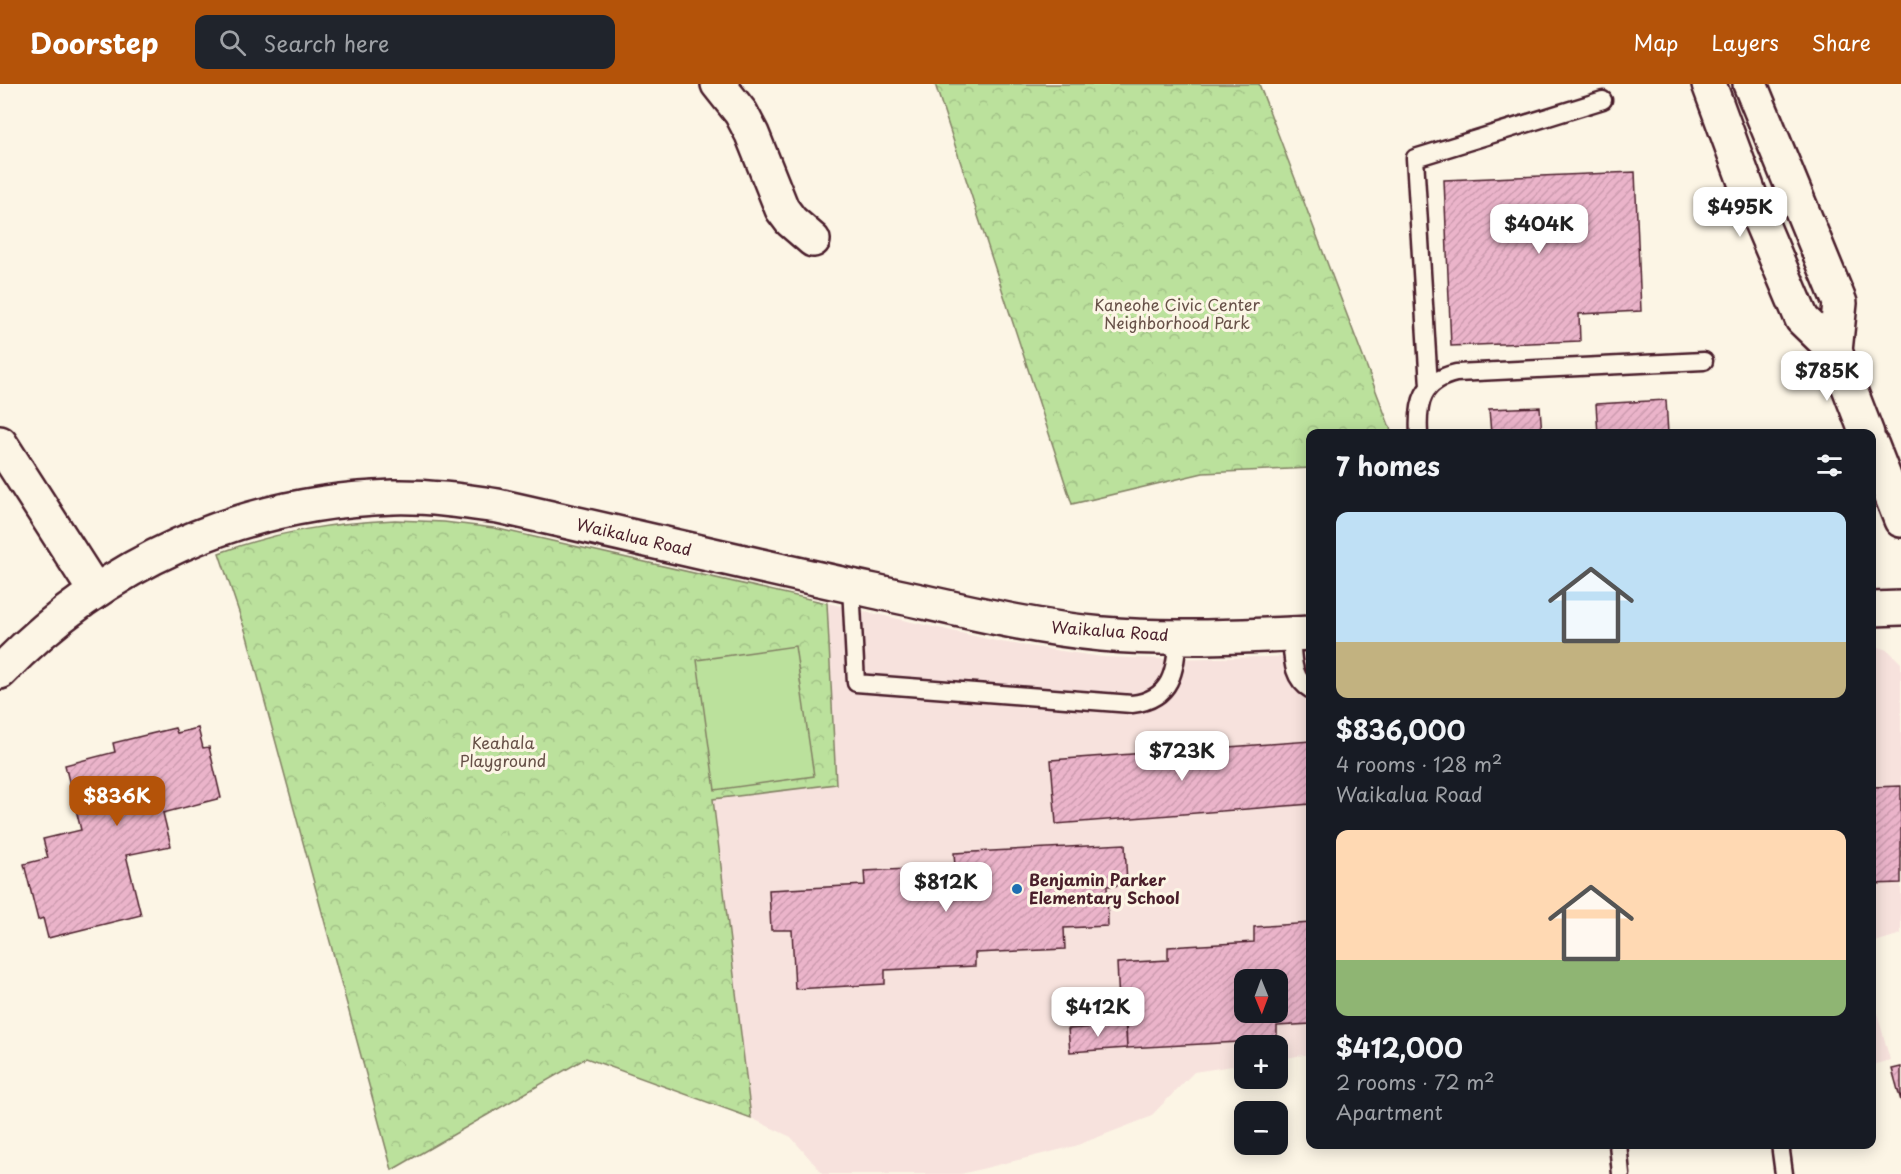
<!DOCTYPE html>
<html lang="en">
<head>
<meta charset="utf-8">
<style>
	body { margin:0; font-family:"Playpen Sans",sans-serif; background:#20242c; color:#f1f3f6; height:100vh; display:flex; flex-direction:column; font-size:22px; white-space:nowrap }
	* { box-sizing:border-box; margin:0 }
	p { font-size:20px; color:#9ea1a6 }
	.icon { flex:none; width:33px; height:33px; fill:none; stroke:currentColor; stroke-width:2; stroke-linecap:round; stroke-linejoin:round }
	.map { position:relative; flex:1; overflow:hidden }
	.panel { position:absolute; left:1306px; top:345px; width:570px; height:720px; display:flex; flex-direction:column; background:#171b24; border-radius:12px; box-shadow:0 3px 15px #0003 }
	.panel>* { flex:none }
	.needle { width:39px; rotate:179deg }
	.tools { position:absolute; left:1234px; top:885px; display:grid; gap:12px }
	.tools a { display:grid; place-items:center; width:54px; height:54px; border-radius:12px; background:#171b24; box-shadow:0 3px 15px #0003; font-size:30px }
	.price { position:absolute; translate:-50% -51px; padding:0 14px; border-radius:12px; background:#fff; color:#222; font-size:20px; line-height:39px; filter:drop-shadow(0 2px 3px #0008) }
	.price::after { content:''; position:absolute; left:50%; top:36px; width:18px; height:14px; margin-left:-9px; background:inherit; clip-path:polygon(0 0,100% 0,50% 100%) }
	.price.selected { background:#b45309; color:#fff }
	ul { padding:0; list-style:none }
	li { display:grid; align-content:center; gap:12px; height:318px; padding:0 30px }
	li span { display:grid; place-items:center; height:186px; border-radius:12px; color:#555 }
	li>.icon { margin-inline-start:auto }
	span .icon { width:108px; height:108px; fill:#fffc; stroke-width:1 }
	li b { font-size:26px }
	h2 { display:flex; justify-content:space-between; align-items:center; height:72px; padding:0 30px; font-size:26px }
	header { display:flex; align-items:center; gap:36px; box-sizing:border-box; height:84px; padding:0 30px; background:#b45309; color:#fff }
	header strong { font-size:28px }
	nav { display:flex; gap:33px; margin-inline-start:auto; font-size:21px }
	.search { width:420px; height:54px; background:#20242c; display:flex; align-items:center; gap:15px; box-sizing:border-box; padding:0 21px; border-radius:12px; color:#9ea1a6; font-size:22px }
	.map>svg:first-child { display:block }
	.built { fill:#f7e2dd; fill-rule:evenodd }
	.park { fill:url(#park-crowns); stroke:#828064; stroke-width:1.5 }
	.garden { fill:#bbe19c; stroke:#828064; stroke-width:1.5 }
	.building { fill:url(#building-hatch); stroke:#4a1f2b; stroke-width:1.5; fill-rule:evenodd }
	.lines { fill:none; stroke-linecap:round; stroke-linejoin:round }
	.lane-casing { stroke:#4a1f2b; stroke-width:21 }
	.street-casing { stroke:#4a1f2b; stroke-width:38 }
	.secondary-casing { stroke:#4a1f2b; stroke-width:38 }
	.lane { stroke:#fcf5e5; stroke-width:16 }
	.street { stroke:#fcf5e5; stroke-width:33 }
	.secondary { stroke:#fcf5e5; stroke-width:33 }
	.poi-dot { fill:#1f6fb2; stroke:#fcf5e5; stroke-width:2 }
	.labels { text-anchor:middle; stroke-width:6; stroke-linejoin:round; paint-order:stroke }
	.park-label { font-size:16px; fill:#665047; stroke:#fcf5e5 }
	.street-label { font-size:16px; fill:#4a1f2b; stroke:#fcf5e5 }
	.poi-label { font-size:16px; font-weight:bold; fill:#4a1f2b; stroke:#fcf5e5; text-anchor:start }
</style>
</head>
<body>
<header>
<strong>Doorstep</strong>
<div class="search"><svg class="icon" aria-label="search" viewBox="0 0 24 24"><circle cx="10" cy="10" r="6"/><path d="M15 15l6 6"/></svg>Search here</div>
<nav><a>Map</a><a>Layers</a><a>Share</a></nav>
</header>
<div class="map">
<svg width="1901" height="1090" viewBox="0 0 1901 1090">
	<defs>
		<pattern id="park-crowns" width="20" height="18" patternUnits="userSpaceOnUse" patternTransform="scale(1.5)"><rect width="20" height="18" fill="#bbe19c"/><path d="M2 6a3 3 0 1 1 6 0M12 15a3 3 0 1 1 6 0" fill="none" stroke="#a2c187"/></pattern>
		<pattern id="building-hatch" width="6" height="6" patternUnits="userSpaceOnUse" patternTransform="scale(1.5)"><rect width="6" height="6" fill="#ebb4ca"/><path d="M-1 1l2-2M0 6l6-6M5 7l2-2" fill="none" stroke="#cb9aae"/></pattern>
	</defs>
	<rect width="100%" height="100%" fill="#fcf5e5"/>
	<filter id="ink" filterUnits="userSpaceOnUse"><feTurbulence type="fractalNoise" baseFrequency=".0167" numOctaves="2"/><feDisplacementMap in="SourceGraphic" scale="12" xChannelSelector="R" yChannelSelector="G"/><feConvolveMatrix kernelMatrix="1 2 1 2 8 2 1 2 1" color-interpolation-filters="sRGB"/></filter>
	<g filter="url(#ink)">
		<path class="built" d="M827,519L1001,558L1102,573L1166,575L1311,572V970L1278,975V962H1245V980L1194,988L1150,1033L1075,1062L961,1090H823L791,1053L751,1034L713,715L836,700ZM1245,896H1278V928H1245Z
			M1872,560L1889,567L1901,579V850L1872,859Z
			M1872,910L1890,976L1872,981Z"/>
		<path class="park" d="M935,0H1259L1392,349L1311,350V384L1203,389L1072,420Z
			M395,436L444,438L494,444L827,519L836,700L713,715L751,1034L586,974L392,1086L247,552L219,469C279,447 331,439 395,436Z"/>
		<path class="garden" d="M795,562L814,692L715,706L697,576Z"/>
		<path class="building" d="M1635,88L1641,227L1579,230L1580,257L1451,262L1444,96Z
			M1666,316L1668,350H1598L1596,320Z
			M1540,323L1542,350H1491L1489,325Z
			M175,644L177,649L198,644L203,664L209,663L221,714L163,729L171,762L126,771L141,831L48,854L43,834L38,836L24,780L48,774L43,755L81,746L65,681L115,668L113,659Z
			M1311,657V720L1056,740L1051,676Z
			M1901,702V799L1872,800V703Z
			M1125,760L1127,801L1107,802L1108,842L1064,844L1065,865L975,869V882L885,886V900L795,905L792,846H771L769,806L865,801L864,787L955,783L954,769Z
			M1311,839V940L1277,942V956L1127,964L1124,919H1119L1117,879L1168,876V863L1254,858V843ZM1245,896H1278V928H1245Z
			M1126,941L1127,964L1070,968L1068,945Z
			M1901,983V1017L1892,985Z"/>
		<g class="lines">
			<defs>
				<path id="lane" d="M1429,302L1415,74L1603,16
					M1419,350C1417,318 1422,297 1456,289L1704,277
					M851,502L856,599L1132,620C1173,615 1175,586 1178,552
					M1291,550C1293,571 1290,594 1311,606
					M1618,1060L1621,1090
					M1780,1060L1784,1090"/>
				<path id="street" d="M718,0L741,29L752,50L782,125L791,137L813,156
					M0,359L95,507
					M1872,525L1901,524
					M0,588C106,478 240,418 393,413C428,412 463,417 498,422C623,450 749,480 874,507C950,523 1025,543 1102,550C1169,556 1243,552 1311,549"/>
				<path id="secondary" d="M1709,0L1752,117L1802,235L1835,267L1867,350
					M1750,0L1840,219L1835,267
					M1872,362L1901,436"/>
			</defs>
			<use href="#lane" class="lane-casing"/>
			<use href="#street" class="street-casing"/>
			<use href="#secondary" class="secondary-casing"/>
			<use href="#lane" class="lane"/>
			<use href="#street" class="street"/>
			<use href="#secondary" class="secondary"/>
		</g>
	</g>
	<circle class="poi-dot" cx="1017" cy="805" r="6"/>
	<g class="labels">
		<g class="park-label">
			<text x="1177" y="227">Kaneohe Civic Center<tspan x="1177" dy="18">Neighborhood Park</tspan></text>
			<text x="503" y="665">Keahala<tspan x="503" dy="18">Playground</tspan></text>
		</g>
		<g class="street-label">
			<text transform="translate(634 453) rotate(13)" y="6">Waikalua Road</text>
			<text transform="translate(1110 547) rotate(4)" y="6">Waikalua Road</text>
		</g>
		<g class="poi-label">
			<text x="1029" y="802">Benjamin Parker<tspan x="1029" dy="18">Elementary School</tspan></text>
		</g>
	</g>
</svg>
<div class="tools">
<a><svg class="needle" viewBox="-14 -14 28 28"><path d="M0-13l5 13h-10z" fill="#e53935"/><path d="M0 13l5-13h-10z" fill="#9ea1a6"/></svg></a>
<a>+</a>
<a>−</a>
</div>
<b class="price" style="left:1740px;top:154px">$495K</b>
<b class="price" style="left:1539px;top:171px">$404K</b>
<b class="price" style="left:1827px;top:318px">$785K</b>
<b class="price" style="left:1182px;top:698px">$723K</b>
<b class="price selected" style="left:117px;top:743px">$836K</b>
<b class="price" style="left:946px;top:829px">$812K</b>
<b class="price" style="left:1098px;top:954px">$412K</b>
<section class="panel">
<h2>7 homes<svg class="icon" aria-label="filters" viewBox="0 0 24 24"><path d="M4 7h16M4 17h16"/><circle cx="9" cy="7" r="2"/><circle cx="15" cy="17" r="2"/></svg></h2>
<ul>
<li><span style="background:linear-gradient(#bfe0f5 70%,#c2b280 0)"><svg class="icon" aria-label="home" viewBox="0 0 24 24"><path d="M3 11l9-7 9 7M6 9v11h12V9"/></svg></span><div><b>$836,000</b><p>4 rooms · 128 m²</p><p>Waikalua Road</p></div></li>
<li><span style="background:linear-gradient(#ffd9b3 70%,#8fb573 0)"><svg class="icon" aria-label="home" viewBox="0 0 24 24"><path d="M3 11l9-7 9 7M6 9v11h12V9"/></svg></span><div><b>$412,000</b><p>2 rooms · 72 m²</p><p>Apartment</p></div></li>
</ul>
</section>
</div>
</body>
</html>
